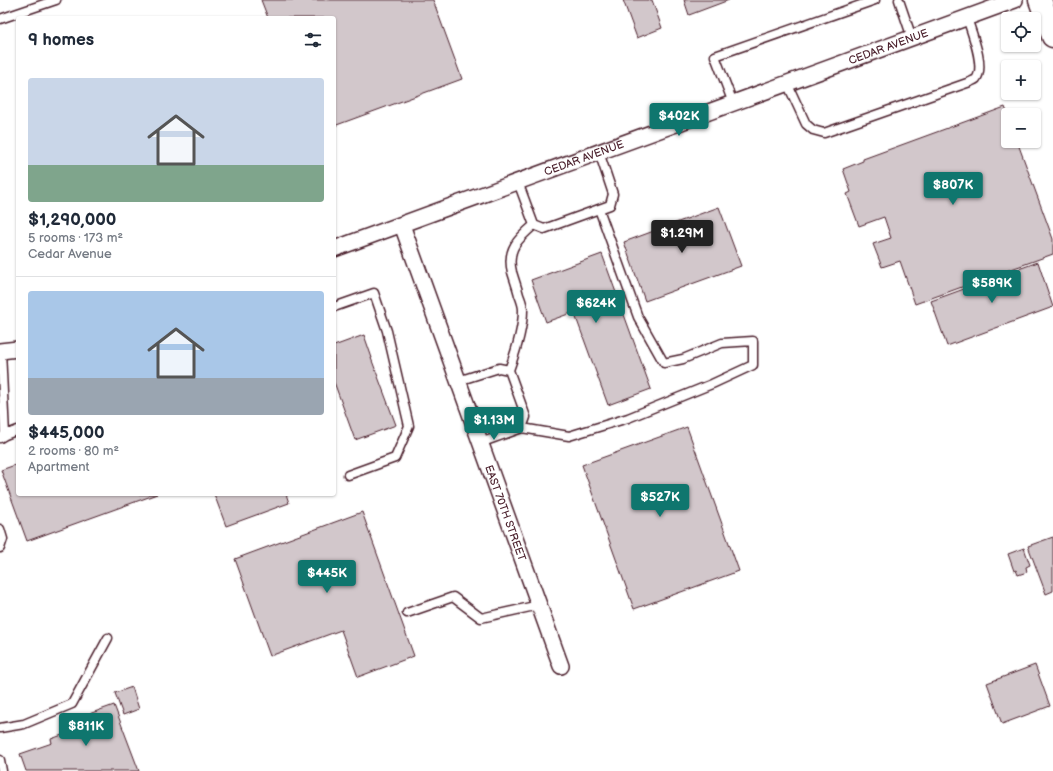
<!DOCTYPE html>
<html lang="en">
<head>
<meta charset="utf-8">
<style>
	body { margin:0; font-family:"Balsamiq Sans",sans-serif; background:#f2f2f3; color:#1f2937; height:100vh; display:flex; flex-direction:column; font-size:15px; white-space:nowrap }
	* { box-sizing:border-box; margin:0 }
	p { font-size:13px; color:#747a83 }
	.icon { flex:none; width:22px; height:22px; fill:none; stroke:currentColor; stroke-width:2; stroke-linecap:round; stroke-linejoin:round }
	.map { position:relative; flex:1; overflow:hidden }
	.side { position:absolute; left:16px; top:16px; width:320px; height:480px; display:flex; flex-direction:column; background:#fff; border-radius:4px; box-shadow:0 1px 3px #0004 }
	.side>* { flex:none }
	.controls { position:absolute; left:1001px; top:12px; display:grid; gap:8px }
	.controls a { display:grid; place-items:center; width:40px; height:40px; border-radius:4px; background:#fff; box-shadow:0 1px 3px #0004; font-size:20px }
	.price { position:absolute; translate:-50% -34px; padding:0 9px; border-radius:4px; background:#0f766e; color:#fff; font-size:13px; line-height:26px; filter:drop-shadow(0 1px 2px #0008) }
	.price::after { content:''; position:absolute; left:50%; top:24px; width:12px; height:9px; margin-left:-6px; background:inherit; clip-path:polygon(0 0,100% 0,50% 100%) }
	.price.active { background:#222; color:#fff }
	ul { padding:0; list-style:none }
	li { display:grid; align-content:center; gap:8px; height:212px; padding:0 12px }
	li+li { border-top:1px solid #e0e1e3 }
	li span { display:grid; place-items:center; height:124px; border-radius:4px; color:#555 }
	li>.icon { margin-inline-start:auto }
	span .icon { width:72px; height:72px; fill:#fffc; stroke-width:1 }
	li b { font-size:17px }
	h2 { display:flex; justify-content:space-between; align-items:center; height:48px; padding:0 12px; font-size:17px }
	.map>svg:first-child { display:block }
	.building { fill:#d2c7cb; stroke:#4a1f2b }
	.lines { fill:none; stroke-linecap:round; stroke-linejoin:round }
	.service-casing { stroke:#4a1f2b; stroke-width:11 }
	.minor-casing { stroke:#4a1f2b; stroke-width:18 }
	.secondary-casing { stroke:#4a1f2b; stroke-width:25 }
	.service { stroke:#fff; stroke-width:8 }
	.minor { stroke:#fff; stroke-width:15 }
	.secondary { stroke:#fff; stroke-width:22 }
	.labels { text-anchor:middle; stroke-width:3; stroke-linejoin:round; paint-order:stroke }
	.street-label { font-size:11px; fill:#4a1f2b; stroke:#fff }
</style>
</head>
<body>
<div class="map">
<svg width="1053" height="771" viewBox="0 0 1053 771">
	<rect width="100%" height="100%" fill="#fff"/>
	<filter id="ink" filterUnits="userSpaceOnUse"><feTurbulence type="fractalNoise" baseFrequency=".025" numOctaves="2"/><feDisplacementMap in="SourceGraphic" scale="8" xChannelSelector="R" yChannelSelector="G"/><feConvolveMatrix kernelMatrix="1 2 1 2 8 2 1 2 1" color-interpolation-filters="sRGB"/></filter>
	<g filter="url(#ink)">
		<path class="building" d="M261,0H433L462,79L334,126V18H268Z
			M623,0H652L662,28L637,38Z
			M684,0H729L689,15Z
			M1005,107L1008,115V141H1017L1053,239V254L915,304L900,261L882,267L873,244L891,238L884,217L859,226L847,194L851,192L843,169L863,161V159Z
			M719,207L741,266L645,301L624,242Z
			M602,254L651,389L608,405L574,312L546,322L531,280Z
			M1038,262L1053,307L947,346L931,301Z
			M364,335L372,358H371L396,425L355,440L334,382V346Z
			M687,427L739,571L634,609L582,465Z
			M18,464V494H157L27,541L1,470Z
			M214,494H286L289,503L226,526Z
			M362,512L414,656L358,677L341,630L270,656L235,559Z
			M1053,537V591L1046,594L1028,546Z
			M1024,548L1030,565L1026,567L1027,572L1018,575L1016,570L1014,571L1008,554Z
			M1035,665L1050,706L1002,724L987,683Z
			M132,687L139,709L123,715L115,693Z
			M114,705L139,771H26L20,754L52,743L51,739L65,734L67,737L76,734L72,720Z"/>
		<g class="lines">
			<defs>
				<path id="service" d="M899,0L912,38
					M0,19L56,0
					M787,83L806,124L813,130L824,133L970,82C972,81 975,80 976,79C986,67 971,31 967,18
					M733,103L715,56L875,0
					M518,182L534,225L544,229L610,205L613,194L599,152
					M334,307L374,293L387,331L409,426L395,458L348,475
					M509,370C516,351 523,330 523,310C523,305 521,300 519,295C517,287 514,279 512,272C506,249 519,238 534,225
					M458,381L499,368L509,370L526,417L522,428L480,443
					M522,428L569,436L628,418L712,384L753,365V341L722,343L683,359L664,363L638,317L599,209
					M5,435L18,430
					M0,438L5,435L1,351
					M0,529L3,539L0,548
					M407,613L453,597L481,618L539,605
					M0,728L24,724L72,704L108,638
					M0,760L2,771"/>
				<g id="minor">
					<path id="s1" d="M402,225L561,666"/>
					<path id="s2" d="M334,249L1015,0"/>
					<path d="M0,351L18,349"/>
				</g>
				<path id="secondary" d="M1040,0L1053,36"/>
			</defs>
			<use href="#service" class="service-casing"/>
			<use href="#minor" class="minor-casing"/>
			<use href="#secondary" class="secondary-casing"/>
			<use href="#service" class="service"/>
			<use href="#minor" class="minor"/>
			<use href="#secondary" class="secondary"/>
		</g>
	</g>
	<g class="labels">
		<g class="street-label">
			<text dy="4" stroke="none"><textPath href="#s2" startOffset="590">CEDAR AVENUE</textPath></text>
			<text dy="4" stroke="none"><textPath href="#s2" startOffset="266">CEDAR AVENUE</textPath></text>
			<text dy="4" stroke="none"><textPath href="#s1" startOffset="306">EAST 70TH STREET</textPath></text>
		</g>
	</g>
</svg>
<div class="controls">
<a><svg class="icon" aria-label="locate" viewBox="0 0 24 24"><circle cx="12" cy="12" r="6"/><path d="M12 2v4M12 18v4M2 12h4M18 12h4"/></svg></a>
<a>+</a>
<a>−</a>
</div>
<b class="price" style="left:679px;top:137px">$402K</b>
<b class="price" style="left:953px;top:206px">$807K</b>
<b class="price active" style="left:682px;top:254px">$1.29M</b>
<b class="price" style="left:992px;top:304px">$589K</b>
<b class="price" style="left:596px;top:324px">$624K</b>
<b class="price" style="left:494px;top:441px">$1.13M</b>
<b class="price" style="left:660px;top:518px">$527K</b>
<b class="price" style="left:327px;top:594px">$445K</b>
<b class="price" style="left:86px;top:747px">$811K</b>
<section class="side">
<h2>9 homes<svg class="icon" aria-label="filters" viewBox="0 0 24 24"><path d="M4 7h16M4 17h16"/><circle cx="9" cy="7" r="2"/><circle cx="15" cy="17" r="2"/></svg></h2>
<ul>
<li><span style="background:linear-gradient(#c9d6e8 70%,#7fa58c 0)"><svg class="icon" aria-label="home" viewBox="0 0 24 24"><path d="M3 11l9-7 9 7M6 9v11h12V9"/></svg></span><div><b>$1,290,000</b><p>5 rooms · 173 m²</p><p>Cedar Avenue</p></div></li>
<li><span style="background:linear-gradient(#a9c7e8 70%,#9aa5b1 0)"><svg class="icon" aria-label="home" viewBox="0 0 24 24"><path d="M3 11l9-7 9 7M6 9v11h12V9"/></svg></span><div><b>$445,000</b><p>2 rooms · 80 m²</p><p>Apartment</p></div></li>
</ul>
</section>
</div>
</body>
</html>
